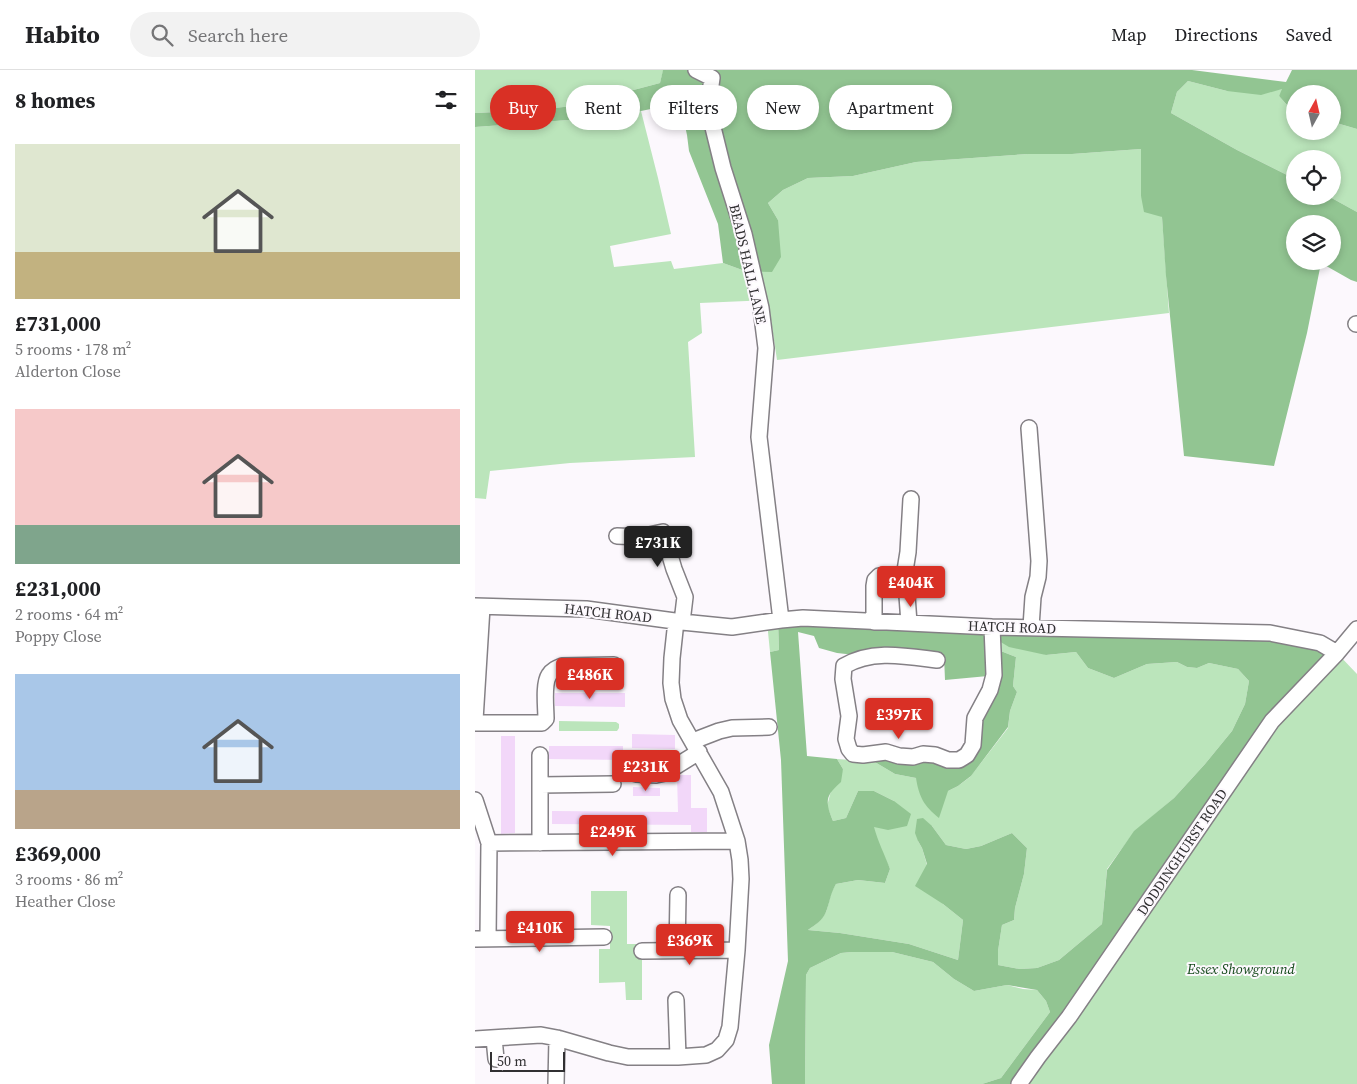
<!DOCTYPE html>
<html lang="en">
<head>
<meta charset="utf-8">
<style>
	body { margin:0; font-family:"Source Serif 4",serif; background:#f2f2f2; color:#202124; height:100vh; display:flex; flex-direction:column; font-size:19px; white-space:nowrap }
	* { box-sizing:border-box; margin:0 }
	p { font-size:16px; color:#757577 }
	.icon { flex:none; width:28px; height:28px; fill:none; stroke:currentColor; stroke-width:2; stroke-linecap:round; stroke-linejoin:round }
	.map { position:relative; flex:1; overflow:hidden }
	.panel { display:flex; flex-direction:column; background:#fff; width:475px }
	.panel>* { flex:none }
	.top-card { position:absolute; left:15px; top:15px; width:475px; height:45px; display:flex; gap:10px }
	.needle { width:32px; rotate:8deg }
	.fabs { position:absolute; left:811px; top:15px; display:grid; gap:10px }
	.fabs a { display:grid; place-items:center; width:55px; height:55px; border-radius:50%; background:#fff; box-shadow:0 2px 8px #0003; font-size:25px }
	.scale { position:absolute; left:15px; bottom:12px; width:75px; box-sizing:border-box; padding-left:5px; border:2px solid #313032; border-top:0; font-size:14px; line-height:18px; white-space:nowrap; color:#313032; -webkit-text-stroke:4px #fcf8fd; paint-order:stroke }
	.price { position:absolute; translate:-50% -42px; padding:0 11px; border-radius:5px; background:#d93025; color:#fff; font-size:16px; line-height:32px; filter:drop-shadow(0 1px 2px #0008) }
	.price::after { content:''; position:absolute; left:50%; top:30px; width:15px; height:11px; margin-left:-8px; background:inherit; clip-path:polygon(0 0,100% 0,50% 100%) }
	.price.current { background:#222; color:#fff }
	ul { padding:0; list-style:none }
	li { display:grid; align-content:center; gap:10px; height:265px; padding:0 15px }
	li span { display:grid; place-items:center; height:155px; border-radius:0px; color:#555 }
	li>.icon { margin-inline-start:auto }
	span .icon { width:90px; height:90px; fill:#fffc; stroke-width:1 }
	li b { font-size:21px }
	h2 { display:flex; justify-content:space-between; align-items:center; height:60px; padding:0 15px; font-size:21px }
	.chip { padding:0 18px; border-radius:22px; background:#fff; box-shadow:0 2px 8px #0003; font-size:18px; line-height:45px }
	.chip.current { background:#d93025; color:#fff }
	header { display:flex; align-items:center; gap:30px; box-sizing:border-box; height:70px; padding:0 25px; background:#fff; border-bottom:1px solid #e0e0e0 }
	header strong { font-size:24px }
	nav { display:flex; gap:28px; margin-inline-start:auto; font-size:18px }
	.search { width:350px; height:45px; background:#f2f2f2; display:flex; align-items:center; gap:12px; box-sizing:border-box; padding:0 18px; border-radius:28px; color:#757577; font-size:19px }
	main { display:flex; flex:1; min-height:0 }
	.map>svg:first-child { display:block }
	.green { fill:#bbe5bb }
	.forest { fill:#92c592; fill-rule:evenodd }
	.building { fill:#f2d7f9 }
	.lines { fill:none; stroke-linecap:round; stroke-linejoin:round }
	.minor-casing { stroke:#848085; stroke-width:18 }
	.minor { stroke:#fff; stroke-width:15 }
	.labels { text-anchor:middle; stroke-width:4; stroke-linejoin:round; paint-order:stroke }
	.street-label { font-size:14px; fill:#313032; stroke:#fcf8fd }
	.park-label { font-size:14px; font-style:italic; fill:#134819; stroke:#fcf8fd }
</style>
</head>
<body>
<header>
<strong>Habito</strong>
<div class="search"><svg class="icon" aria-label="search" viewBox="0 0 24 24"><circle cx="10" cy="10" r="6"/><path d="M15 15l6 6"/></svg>Search here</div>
<nav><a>Map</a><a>Directions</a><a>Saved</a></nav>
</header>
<main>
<section class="panel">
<h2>8 homes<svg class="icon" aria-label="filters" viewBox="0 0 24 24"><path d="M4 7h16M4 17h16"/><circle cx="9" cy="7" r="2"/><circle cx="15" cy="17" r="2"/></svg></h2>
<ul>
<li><span style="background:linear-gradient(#dfe7d0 70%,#c2b280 0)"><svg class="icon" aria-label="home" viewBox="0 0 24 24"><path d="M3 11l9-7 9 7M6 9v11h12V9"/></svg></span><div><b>£731,000</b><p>5 rooms · 178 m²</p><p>Alderton Close</p></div></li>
<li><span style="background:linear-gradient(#f6c9c9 75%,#7fa58c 0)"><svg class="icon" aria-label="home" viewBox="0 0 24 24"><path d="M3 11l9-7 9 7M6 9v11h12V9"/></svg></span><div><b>£231,000</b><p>2 rooms · 64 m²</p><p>Poppy Close</p></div></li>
<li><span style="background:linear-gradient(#a9c7e8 75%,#b9a48a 0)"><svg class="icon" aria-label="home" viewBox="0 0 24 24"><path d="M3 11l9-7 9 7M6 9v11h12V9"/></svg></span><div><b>£369,000</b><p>3 rooms · 86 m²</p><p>Heather Close</p></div></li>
</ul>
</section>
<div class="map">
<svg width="882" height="1014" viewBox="0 0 882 1014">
	<rect width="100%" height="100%" fill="#fcf8fd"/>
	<path class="green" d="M0,0H188V1L185,13L132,27L108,35L50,41L0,43Z
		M713,11L752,21L808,19L804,26L820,44V61H858V52L882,59V142L853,126H858V89H820V109L762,80L696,43L702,22Z
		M166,41L183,108L196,164L135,176L139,197L196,191L199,199L248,193L270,201L303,150L293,133L308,120L333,108L378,106L441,92L553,84H597L666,79V126L687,147L694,243L302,290L293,230L225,233L227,263L213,272L220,387L95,393L15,401L11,429L0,428V57L147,46Z
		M303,550L304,580L295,582L292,552Z
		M517,557L571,585L601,582L613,598L639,608L672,594L702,592L712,597L722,598L734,593L763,599L774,611L770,634L757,661L730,694L699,728L659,762L632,799L627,854L584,890L562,898L545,899L523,895V881L527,855L539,850L540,838L549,804L552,778L537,763L506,776L491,779L471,775L457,756L443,771L447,778L452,795L468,834L488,850L483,890L434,874L365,863L333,860C340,855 347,850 351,842C355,832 354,824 361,814L383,810L410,813L415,799L403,773L398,756L419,731L399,721H383L371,748L358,751L352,736L356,721L368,699L362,689L376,690L388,685L420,704L441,708L473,721L483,716L495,707L533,658L535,641L542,622L538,616L541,587L518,578Z
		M862,583L882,604V1014H544L797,651Z
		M84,651L141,652L144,654V658L142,661H84Z
		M116,821H152V874H167V930H151L150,912L124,913V879H135V856L116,855Z
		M377,882H417L458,892L479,909L499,921L532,915L548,919L562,920L571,931L575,942L526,1008L507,1014H330L331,905L335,898L366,883Z"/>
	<path class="forest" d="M188,0H717L811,12L817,0H882V59L858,52V24H820V44L804,26L807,19L786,25L752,21L713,11L702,22L696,43L762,80L820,109V126H853L882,142V212L876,210L846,193L832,263L799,396L709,386L691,206L687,147L669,142L666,126V79L597,84H553L441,92L378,106L333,108L308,120L293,133L303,150L306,187L297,202L270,201L248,193L243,154L214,81L212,65L205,33L166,41L147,46L0,57V43L50,41L108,35L132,27L185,13ZM820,154H858V191H820Z
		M303,550L509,556L513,606L470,610L469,586L421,578L380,585L362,583L344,578L339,566L323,562L332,686L362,689L368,699L366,712C350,726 350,731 358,751L371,748L383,721H399L419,731L436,744L432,756L413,760L399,757C403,772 410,785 415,799L410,813L383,810L361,814C355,824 355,832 351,842C348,850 340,855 333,860L365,863L434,874L483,890L488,850L468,834L440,816L452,794L447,778L443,771L440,763L442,749L448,748L457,756L471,775L491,779L506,776L537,763L552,778L549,804L540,838L539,850L527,855L523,881V895L545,899L562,898L584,890L627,854L632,800L659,761L699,728L730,694L757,661L770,634L774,611L763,599L734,593L722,598L712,597L702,592L672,594L639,608L613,598L601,582L571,585L534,577L524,571L525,557L795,563L862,583L797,651L544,1014H507L526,1008L575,942L571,931L562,920L532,915L499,921L479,909L458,892L417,882H377L366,883L335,898L331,905L330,1014H297L294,975L313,891L306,690L295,582L304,580Z
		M518,578L541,587L538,616L542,622L535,641L533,657L496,706L483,716L473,721L464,748C449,736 444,727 441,708L420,704L388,685L484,690L508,634Z"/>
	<path class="building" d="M80,623H150V637L80,636Z
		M157,664L200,665V679L157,678Z
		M26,666H40V763L26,764Z
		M74,676H148V690L74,689Z
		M205,705H216V738H232V762H216V755L77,754V741L203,742L202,706Z
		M158,717L185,718V726H158Z"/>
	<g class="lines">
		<defs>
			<path id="minor" d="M221,0L237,8L233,37L248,98L269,164L286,238L291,278L284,367L306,550
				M881,254H882
				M554,358L564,491L563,507L558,527L556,557
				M142,466L165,467L188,462L199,499L210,527L207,552
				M429,507L433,482L436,429
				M0,536L111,539L207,552L257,557L306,550L328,548L517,557L795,563L845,573L862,583
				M399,552V516L400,510L404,506L424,505L429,507L431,512L434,553
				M462,590C431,586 397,579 369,596L368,609L374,646L371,669L374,679L378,684L388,685L411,682L424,686L438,687L448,684L460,685L473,690H484L492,685L498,675L500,648L515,620L519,605L517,557
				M0,650L7,537
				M0,653H67L71,649C71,638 68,614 74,605C77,600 82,598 87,596L139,595
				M218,671L244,661L257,658L294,657
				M161,704L181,705L190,703L224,682
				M65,715L138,714
				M0,730L14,773L13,868
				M14,773L262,771
				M65,773V685
				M0,869L129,867
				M167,881L262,880
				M202,881L203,825
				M201,930L203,987
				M19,968L21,989
				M0,969L66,965L82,968L134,983L153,987H203L231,985L242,980L251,970L255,957L262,880L266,809L265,790L262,771L246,722L205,650L198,629L196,613L197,588L201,551
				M81,1014L82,968
				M544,1014L563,987L594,947L797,651L862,583L882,559"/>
		</defs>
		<use href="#minor" class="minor-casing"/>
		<use href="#minor" class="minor"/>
	</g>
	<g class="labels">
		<g class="street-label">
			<text transform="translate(273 194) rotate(77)" y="5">BEADS HALL LANE</text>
			<text transform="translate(133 543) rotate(6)" y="5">HATCH ROAD</text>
			<text transform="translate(537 557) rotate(2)" y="5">HATCH ROAD</text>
			<text transform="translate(707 782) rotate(-56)" y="5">DODDINGHURST ROAD</text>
		</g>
		<g class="park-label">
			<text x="766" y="904">Essex Showground</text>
		</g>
	</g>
</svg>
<div class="fabs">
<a><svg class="needle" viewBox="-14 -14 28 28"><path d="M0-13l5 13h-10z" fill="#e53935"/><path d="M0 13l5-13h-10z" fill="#757577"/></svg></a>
<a><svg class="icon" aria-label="locate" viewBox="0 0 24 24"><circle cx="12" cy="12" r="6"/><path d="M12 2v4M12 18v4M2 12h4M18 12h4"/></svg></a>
<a><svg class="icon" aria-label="layers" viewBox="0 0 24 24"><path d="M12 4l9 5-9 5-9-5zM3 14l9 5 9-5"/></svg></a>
</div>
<div class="scale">50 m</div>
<b class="price current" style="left:183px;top:498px">£731K</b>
<b class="price" style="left:436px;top:538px">£404K</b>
<b class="price" style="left:115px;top:630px">£486K</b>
<b class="price" style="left:424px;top:670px">£397K</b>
<b class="price" style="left:171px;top:722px">£231K</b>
<b class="price" style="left:138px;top:787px">£249K</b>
<b class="price" style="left:65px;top:883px">£410K</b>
<b class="price" style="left:215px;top:896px">£369K</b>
<div class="top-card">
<a class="chip current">Buy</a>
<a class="chip">Rent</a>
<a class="chip">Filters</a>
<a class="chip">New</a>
<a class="chip">Apartment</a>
</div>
</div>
</main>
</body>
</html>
